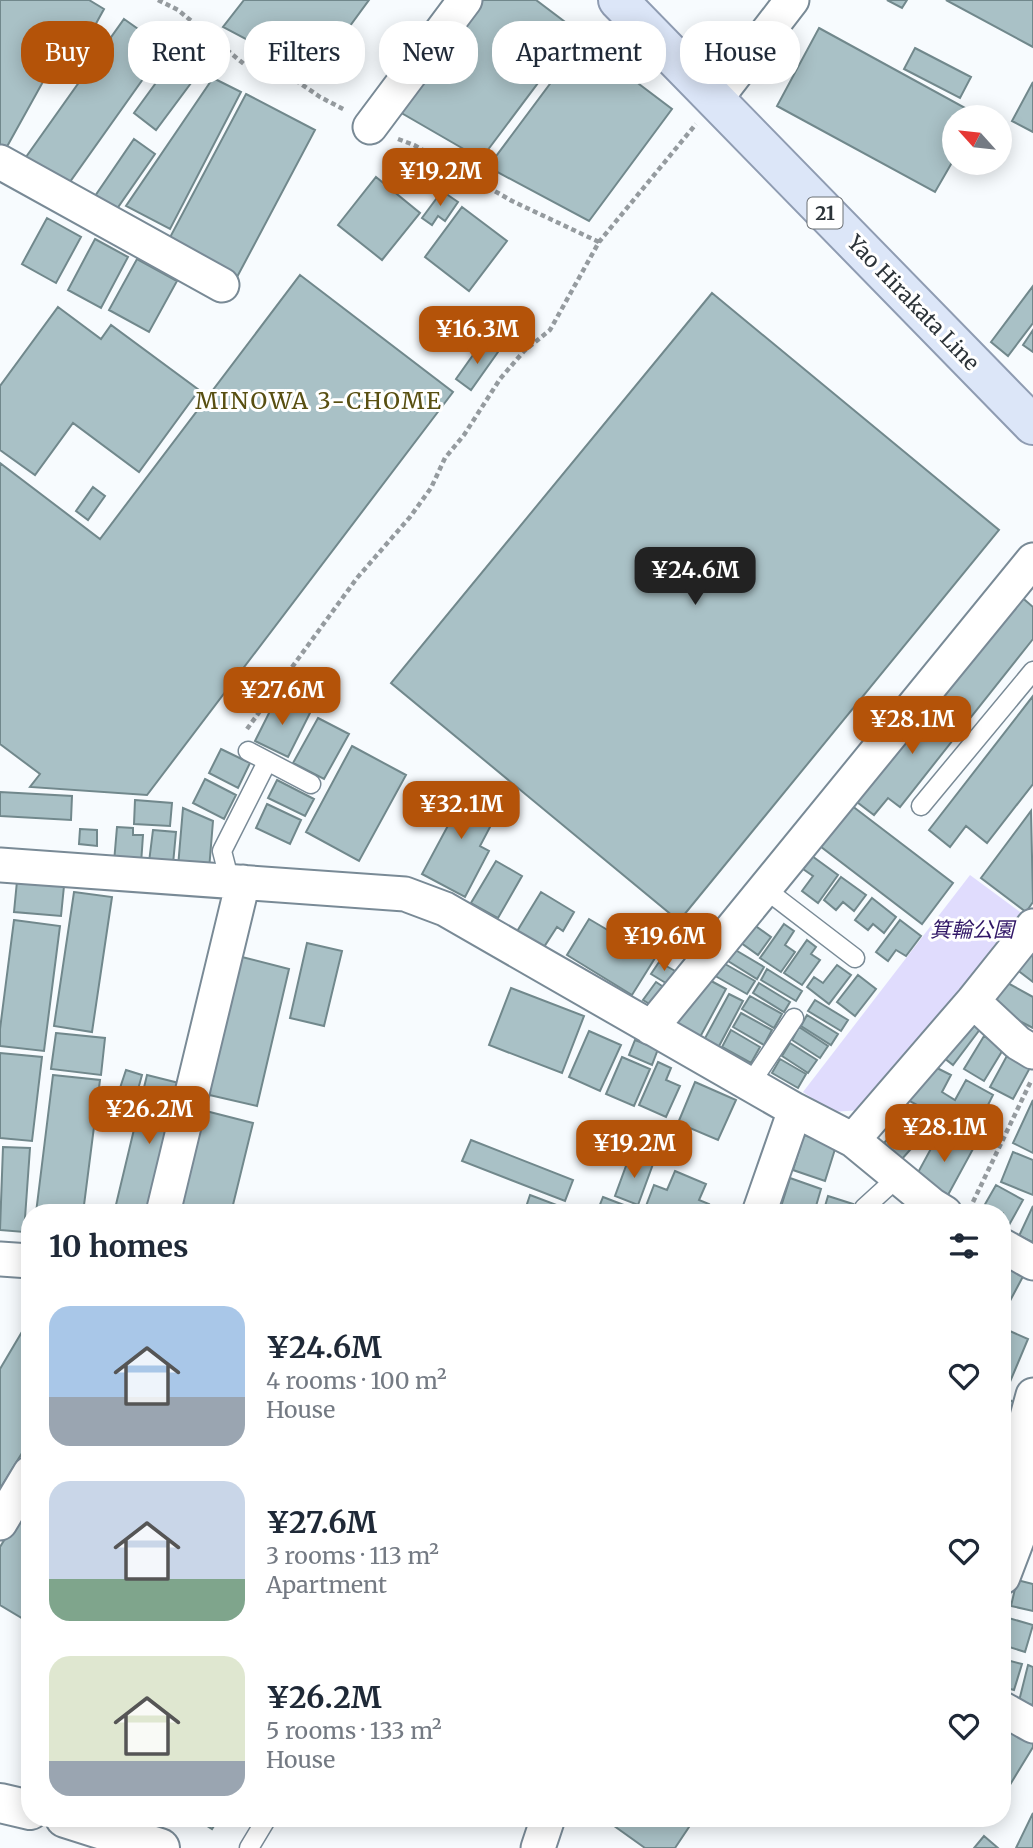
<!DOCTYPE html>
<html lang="en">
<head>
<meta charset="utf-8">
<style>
	body { margin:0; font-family:Merriweather,"Noto Sans JP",serif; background:#f6f6f7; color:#1f2937; height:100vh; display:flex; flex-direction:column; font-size:26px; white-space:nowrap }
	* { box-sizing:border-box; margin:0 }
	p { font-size:23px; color:#747a83 }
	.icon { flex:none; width:38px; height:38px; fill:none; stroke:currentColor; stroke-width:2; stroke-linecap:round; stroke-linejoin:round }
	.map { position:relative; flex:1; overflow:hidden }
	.side { position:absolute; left:21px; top:1204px; width:990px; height:623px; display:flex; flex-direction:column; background:#fff; border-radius:28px; box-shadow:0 4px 18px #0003 }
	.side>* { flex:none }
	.guide { position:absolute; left:21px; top:21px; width:992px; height:63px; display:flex; gap:14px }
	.needle { width:46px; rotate:297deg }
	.fabs { position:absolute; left:942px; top:105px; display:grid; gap:14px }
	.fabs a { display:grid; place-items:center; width:70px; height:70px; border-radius:50%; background:#fff; box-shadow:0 4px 18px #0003; font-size:35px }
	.price { position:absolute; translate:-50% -60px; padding:0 16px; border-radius:14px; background:#b45309; color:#fff; font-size:23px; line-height:46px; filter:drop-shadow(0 2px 4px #0008) }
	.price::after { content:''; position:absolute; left:50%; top:42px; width:21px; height:16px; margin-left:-10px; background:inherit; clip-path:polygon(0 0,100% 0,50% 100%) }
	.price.on { background:#222; color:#fff }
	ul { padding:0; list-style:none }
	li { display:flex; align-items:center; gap:21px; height:175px; padding:0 28px }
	li span { display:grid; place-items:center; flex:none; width:196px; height:140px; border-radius:21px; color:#555 }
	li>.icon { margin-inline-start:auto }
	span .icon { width:84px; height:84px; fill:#fffc; stroke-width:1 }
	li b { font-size:30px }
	h2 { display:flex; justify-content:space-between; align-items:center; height:84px; padding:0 28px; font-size:30px }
	.chip { padding:0 24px; border-radius:28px; background:#fff; box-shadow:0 4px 18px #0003; font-size:24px; line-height:63px }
	.chip.on { background:#b45309; color:#fff }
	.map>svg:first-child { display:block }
	.green { fill:#e0dcfd }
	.building { fill:#a9c1c6; stroke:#71888c; stroke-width:2 }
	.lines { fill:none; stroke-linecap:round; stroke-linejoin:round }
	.service-casing { stroke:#798a96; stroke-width:21 }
	.minor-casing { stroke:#798a96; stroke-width:37 }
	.tertiary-casing { stroke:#798a96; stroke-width:42 }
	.primary-casing { stroke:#8f9cb2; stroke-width:42 }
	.path { stroke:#959b9f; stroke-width:4.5; stroke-dasharray:5 3.5; stroke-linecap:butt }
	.service { stroke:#fff; stroke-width:18 }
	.minor { stroke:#fff; stroke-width:33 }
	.tertiary { stroke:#fff; stroke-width:38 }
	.primary { stroke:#dce6f8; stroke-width:38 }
	.labels { text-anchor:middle; stroke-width:6; stroke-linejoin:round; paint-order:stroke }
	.shield { fill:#fff; stroke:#6b7074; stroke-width:2 }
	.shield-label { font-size:19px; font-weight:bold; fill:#2c3338 }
	.street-label { font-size:21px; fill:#2c3338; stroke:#fff }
	.park-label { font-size:21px; font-style:italic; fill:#301666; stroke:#fff }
	.neighbourhood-label { font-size:23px; letter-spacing:2px; fill:#584f11; stroke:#fff }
</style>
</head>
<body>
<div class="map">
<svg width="1033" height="1848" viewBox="0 0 1033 1848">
	<rect width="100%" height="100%" fill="#f7fbfe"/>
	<path class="green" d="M970,875L1028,918L862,1110L832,1112L803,1092Z"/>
	<path class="building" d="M0,0H89L104,9L76,60L60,51L4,152L0,149Z
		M244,0H369L314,75L223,27Z
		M483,0H536L577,31L481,159L398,111Z
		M887,0H907L902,8Z
		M946,0H1033V47Z
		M124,19L165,48L67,186L26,157Z
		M819,28L978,115L954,117V159L935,192L777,106Z
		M582,41L672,109L589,221L488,167Z
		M915,48L971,77L960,98L904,69Z
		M177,54L200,71L156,130L134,113Z
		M213,78L241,92L170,229L126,206Z
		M1033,82V132L1012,121Z
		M246,94L315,130L236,279L167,243Z
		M134,139L155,154L114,213L93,199Z
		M376,177L420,213L382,260L338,225Z
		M442,191L458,202L445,221L438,216L432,225L422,218Z
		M462,207L507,241L469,291L425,257Z
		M47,218L81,237L56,283L22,264Z
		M95,239L128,257L101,308L68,290Z
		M137,259L177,281L149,332L109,310Z
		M300,275L453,392L147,795L30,787L40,774L0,744V463L100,539Z
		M1033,286V323L1008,356L991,342Z
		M712,293L999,530L679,921L391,683Z
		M58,307L101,339L111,325L199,390L139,472L73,423L35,475L0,450V386Z
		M1033,330V352L1023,345Z
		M483,341L498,352L471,390L456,379Z
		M93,487L105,496L88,520L76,511Z
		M1018,594L1033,607V639L971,717L940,692Z
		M934,695L968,721L900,807L888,798L874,815L853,799Z
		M1033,696V784L987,843L966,826L950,847L929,830Z
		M277,697L310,713L288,757L255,741Z
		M318,718L349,734L324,779L293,763Z
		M352,746L406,775L359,861L306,832Z
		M221,749L250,763L238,788L209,773Z
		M205,779L236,795L224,819L193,803Z
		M277,780L314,799L305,816L268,798Z
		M450,784L499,810L480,846L489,851L465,897L422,874L451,820L435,812Z
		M0,792L72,796L71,820L0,816Z
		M135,800L172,803L170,826L134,824Z
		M847,802L953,883L922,924L816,843Z
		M267,804L301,820L290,844L256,828Z
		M183,808L213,821L209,870L178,867Z
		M1031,811L1033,902L1026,912L981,878Z
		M117,827L133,828V835H143L141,864L114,862Z
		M80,829L97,830V846L79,844Z
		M153,830L176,832L173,864L149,862Z
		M812,856L838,875L818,903L802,891L813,876L803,869Z
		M496,861L522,876L498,918L471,903Z
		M841,877L866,895L854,911L843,902L836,910L824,900Z
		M17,881L64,886L61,916L14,912Z
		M74,892L112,897L92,1032L54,1026Z
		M541,892L574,912L563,931L557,927L542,950L516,933Z
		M872,898L896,917L884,933L873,924L868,930L855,920Z
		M589,919L655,958L632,995L567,955Z
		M14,920L60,926L44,1051L0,1046V1029Z
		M900,920L921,936L906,956L896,950L888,961L876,952Z
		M750,922L771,937L758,955L737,940Z
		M784,924L794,931L785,945L795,952L781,972L760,958Z
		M807,940L816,947L811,954L820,960L802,985L784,973Z
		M307,943L342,951L324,1026L290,1018Z
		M727,945L764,967L757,979L720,956Z
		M1033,945V982L1016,969Z
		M238,956L289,969L257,1106L205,1094Z
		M718,960L755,981L747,994L710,973Z
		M659,962L677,972L669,985L651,974Z
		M837,965L851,975L829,1004L807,987L814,977L823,983Z
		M767,969L802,991L796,1001L761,980Z
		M858,975L876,989L855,1016L837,1002Z
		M702,976L726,989L699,1039L675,1026Z
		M1004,981L1033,997V1028L991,1006Z
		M656,982L668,990L656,1008L643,1000Z
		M759,983L790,1002L784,1012L753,993Z
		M511,988L584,1016L562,1073L489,1045Z
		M729,994L743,1001L718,1048L704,1040Z
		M750,996L782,1014L774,1028L742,1009Z
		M815,1000L848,1020L841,1031L808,1011Z
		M741,1013L772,1030L764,1045L733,1027Z
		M970,1013L984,1024L953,1065L939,1054Z
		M807,1015L838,1034L831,1045L801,1026Z
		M799,1027L828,1046L820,1058L792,1040Z
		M731,1030L760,1047L751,1063L722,1047Z
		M589,1031L621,1045L600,1091L569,1077Z
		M56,1033L105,1038L101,1075L51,1069Z
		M984,1036L1004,1048L984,1081L964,1069Z
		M635,1040L658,1049L652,1065L629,1055Z
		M790,1043L817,1060L808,1073L782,1056Z
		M1009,1052L1032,1064L1013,1099L990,1087Z
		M0,1053L42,1057L32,1141L0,1138Z
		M622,1057L650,1069L634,1106L606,1094Z
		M780,1059L806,1074L798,1088L772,1073Z
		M658,1062L671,1068L666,1080L680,1086L666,1117L639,1105Z
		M929,1064L951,1075L942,1092L955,1100L966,1080L993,1095L973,1135L902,1097Z
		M126,1070L142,1075L137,1093L120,1088Z
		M53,1075L100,1080L83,1213H36Z
		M147,1075L183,1084L152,1213H114Z
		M695,1082L736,1100L718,1140L678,1123Z
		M1033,1100V1153L1013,1143Z
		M202,1110L253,1123L231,1213H176Z
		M910,1114L928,1130L901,1160L884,1143Z
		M940,1132L973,1149L948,1195L915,1178Z
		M804,1135L836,1146L825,1181L793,1170Z
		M471,1140L573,1180L565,1201L462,1161Z
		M3,1147L30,1148L24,1232L0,1230Z
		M1013,1152L1033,1160V1195L1001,1182Z
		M630,1155L653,1164L638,1205L615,1196Z
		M675,1171L706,1184L699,1200L709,1204L706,1213H663L646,1206L654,1185L667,1190Z
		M790,1178L821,1189L814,1213H787L780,1210Z
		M996,1185L1023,1200L1004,1234L1003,1213H980Z
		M530,1195L570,1210L569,1213H524Z
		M828,1196L853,1204L851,1213H823Z
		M603,1197L642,1212L615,1213L599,1207Z
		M1033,1206V1242L1019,1236Z
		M1003,1253L1028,1267L1004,1312L1003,1311Z
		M26,1325L30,1328V1440L0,1489V1369Z
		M1003,1328L1028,1339L1007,1389L1003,1387Z
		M1003,1397L1014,1402L1003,1429Z
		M30,1498V1623L0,1605V1547Z
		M1017,1580L1033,1584V1611L1011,1606Z
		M1005,1617L1033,1625L1025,1652L1003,1645Z
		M1003,1659L1022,1664L1014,1690L1003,1687Z
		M1028,1665L1033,1667V1705L1019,1701Z
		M1003,1720L1033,1739V1747L1005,1793L1003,1792Z
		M1033,1813V1848H1016Z
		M195,1818H219L212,1829Z
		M603,1818H695L675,1848H645Z
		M984,1836L998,1848H974Z"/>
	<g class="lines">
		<defs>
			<path id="service" d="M248,751L311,784
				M921,806L1033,671
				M230,882L222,851L267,762
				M765,889L855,958
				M750,1084L794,1018
				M863,1213L864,1208L898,1177
				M249,1848L267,1818"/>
			<path id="minor" d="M715,100L792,0
				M370,127L465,0
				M0,162L222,285
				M0,865L405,894L445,909L795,1110L853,1140L932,1205L945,1213
				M973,1001L1018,1043L1033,1052
				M651,1028L1033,560
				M853,1140L973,1001L1033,926
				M163,1213L243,882
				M759,1213L795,1110
				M1003,1246L1033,1263
				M0,1259L30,1261
				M0,1523L30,1473
				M1003,1577L1019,1535L1023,1500L1018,1450L1033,1395
				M1003,1709L1033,1726
				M538,1848L548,1818"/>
			<path id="tertiary" d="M0,1803L30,1810
				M65,1818L160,1848"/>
			<path id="primary" d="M618,0L1033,425"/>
		</defs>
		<use href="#service" class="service-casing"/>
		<use href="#minor" class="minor-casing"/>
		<use href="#tertiary" class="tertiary-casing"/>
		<use href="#primary" class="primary-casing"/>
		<path class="path" d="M158,0L178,10L244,64L294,79L320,97L345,110
			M398,139L414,145L512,201L599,242
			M247,729L357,578L410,517L431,488L445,458L464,435L500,379L524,351L550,330L599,242L696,124
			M973,1202L1031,1081"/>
		<use href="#service" class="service"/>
		<use href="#minor" class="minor"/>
		<use href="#tertiary" class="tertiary"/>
		<use href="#primary" class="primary"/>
	</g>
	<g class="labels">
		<rect class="shield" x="807.5" y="197.5" width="35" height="31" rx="5"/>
		<g class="shield-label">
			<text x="825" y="220">21</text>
		</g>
		<g class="street-label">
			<text transform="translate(913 303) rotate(46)" y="7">Yao Hirakata Line</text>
		</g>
		<g class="park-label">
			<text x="972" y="937">箕輪公園</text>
		</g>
		<g class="neighbourhood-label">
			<text x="319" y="409">MINOWA 3-CHOME</text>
		</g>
	</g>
</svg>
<div class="fabs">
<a><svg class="needle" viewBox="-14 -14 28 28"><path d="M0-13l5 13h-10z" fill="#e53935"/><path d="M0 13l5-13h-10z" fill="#747a83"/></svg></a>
</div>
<b class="price" style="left:440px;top:208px">¥19.2M</b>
<b class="price" style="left:477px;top:366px">¥16.3M</b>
<b class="price on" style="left:695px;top:607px">¥24.6M</b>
<b class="price" style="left:282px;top:727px">¥27.6M</b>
<b class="price" style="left:912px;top:756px">¥28.1M</b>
<b class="price" style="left:461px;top:841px">¥32.1M</b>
<b class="price" style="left:664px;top:973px">¥19.6M</b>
<b class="price" style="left:149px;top:1146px">¥26.2M</b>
<b class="price" style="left:944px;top:1164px">¥28.1M</b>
<b class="price" style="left:634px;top:1180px">¥19.2M</b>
<div class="guide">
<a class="chip on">Buy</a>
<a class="chip">Rent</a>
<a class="chip">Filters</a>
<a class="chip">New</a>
<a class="chip">Apartment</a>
<a class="chip">House</a>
</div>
<section class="side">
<h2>10 homes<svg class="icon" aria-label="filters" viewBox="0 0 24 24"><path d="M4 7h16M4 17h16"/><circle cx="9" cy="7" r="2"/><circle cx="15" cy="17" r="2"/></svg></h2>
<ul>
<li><span style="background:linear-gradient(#a9c7e8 65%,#9aa5b1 0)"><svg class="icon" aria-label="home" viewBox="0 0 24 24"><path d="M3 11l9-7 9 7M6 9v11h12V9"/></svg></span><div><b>¥24.6M</b><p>4 rooms · 100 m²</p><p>House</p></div><svg class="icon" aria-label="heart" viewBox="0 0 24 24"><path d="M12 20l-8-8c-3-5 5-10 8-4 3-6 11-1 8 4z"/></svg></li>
<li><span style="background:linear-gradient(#c9d6e8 70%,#7fa58c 0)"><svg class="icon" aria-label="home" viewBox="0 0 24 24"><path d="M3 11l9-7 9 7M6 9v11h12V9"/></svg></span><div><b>¥27.6M</b><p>3 rooms · 113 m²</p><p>Apartment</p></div><svg class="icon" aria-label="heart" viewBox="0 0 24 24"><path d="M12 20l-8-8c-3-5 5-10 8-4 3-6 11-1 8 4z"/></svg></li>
<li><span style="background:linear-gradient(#dfe7d0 75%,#9aa5b1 0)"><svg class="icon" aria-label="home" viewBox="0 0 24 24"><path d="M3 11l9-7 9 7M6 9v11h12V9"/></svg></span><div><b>¥26.2M</b><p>5 rooms · 133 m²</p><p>House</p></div><svg class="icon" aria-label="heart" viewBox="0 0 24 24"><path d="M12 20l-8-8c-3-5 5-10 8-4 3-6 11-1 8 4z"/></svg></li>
</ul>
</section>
</div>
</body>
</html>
